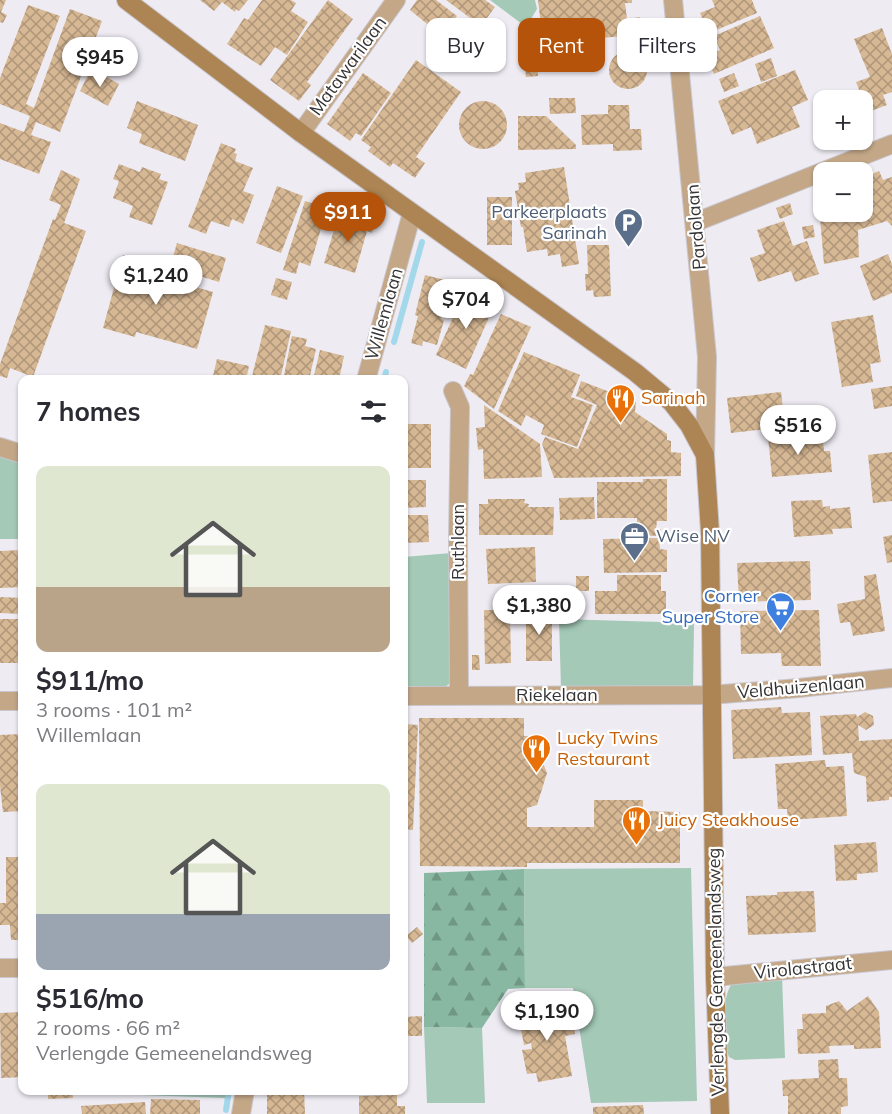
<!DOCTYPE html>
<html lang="en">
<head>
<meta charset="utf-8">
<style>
	body { margin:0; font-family:Mulish,sans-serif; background:#f7f7f7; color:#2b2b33; height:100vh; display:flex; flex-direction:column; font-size:22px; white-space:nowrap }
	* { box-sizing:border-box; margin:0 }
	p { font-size:20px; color:#7c7c81 }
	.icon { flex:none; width:33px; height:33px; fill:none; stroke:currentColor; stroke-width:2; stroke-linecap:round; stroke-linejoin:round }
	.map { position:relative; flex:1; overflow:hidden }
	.sheet { position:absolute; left:18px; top:375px; width:390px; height:720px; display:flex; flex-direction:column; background:#fff; border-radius:12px; box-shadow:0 2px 4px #0004 }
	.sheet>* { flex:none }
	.top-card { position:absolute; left:426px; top:18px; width:375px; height:54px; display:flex; gap:12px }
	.tools { position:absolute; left:813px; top:90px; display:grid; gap:12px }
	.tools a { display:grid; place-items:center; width:60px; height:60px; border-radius:12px; background:#fff; box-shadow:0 2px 4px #0004; font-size:30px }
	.price { position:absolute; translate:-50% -51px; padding:0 14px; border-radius:21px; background:#fff; color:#222; font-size:20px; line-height:39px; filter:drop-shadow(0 2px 3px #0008) }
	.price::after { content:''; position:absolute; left:50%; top:36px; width:18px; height:14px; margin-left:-9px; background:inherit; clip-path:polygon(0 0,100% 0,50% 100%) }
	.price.on { background:#b45309; color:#fff }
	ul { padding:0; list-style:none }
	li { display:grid; align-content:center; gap:12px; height:318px; padding:0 18px }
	li span { display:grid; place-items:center; height:186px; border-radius:12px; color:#555 }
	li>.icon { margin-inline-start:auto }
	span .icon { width:108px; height:108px; fill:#fffc; stroke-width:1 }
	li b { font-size:26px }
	h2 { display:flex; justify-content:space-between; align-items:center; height:72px; padding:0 18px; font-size:26px }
	.tag { padding:0 21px; border-radius:12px; background:#fff; box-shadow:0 2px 4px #0004; font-size:21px; line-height:54px }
	.tag.on { background:#b45309; color:#fff }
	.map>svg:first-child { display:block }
	.grass { fill:#a4c9b7 }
	.forest { fill:url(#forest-firs) }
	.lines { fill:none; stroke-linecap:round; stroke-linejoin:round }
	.stream { stroke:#a3d8eb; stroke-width:6 }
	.building { fill:url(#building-cross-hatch) }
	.street-casing { stroke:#c9c6cd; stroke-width:20 }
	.secondary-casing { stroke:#c9c6cd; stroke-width:20 }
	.street { stroke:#c3a787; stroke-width:18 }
	.secondary { stroke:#ad8453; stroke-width:18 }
	.labels { text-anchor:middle; stroke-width:4.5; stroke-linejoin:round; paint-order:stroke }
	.street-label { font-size:18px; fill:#343335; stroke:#fff }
	.service-label { font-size:18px; fill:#4e5e75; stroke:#fff; text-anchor:end }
	.food-label { font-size:18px; fill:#c56008; stroke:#fff; text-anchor:start }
	.shop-label { font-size:18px; fill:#366cbe; stroke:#fff; text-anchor:end }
</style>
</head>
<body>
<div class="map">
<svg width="892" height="1114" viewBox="0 0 892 1114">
	<defs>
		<pattern id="forest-firs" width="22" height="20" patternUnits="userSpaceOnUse" patternTransform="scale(1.5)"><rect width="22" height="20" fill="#88b8a1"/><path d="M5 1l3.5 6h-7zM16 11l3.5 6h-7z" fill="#709684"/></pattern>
		<pattern id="building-cross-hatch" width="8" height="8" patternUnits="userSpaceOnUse" patternTransform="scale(1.5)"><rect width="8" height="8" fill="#d7b894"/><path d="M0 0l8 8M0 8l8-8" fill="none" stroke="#af967a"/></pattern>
	</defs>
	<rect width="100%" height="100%" fill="#eeebf3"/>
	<path class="grass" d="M490,0H535L537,9L526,27Z
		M2,455L22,462V539H0V457Z
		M451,553L450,683L445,687L404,688V557Z
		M559,619L694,623L693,690L561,688Z
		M691,868L697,1101L591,1103L573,988H525L524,869Z
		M782,976L785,1058L735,1060L729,1057C722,1040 721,996 733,982Z
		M424,1027L482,1028L485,1103H427Z
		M143,1091V1090L227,1091L225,1098L141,1095Z"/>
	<path class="forest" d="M524,869L525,988L508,989L482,1028L424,1027V873Z"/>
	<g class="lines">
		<path class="stream" d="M394,342L422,242
			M384,380L386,372
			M226,1110L229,1090"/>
	</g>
	<path class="building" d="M0,0H6L1,12L7,15L3,23L0,22Z
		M200,0H248L239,11L236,9L235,12L222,2L214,11Z
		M262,0H291L296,3L291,11L308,22L287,55L275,47L261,66L227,44L244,18L248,20Z
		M328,0L353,19L307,82L311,85L299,101L270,80Z
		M417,0H436L457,16L442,36L410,10Z
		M446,0H485L495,7L481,26Z
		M538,0H632V3H625L627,19L640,17L642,34L602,38L601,24L575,27L577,47L544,51Z
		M712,0H752L757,13L709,33L700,13L715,7Z
		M28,5L60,16L26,104L34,108L70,9L102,21L60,132L36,122L31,135L51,142L39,174L0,159V123L24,132L30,116L0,104V78Z
		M760,16L774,48L714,74L706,56L720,50L714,36Z
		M882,28L892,54V92L883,95L887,105L868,112L856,82L870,77L854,39Z
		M535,47L538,76L526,77L523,48Z
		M609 70a19 19 0 1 1 38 0a19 19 0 1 1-38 0Z
		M771,58L777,76L761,82L755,64Z
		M416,60L461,92L416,157L425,163L415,178L393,163L390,167L368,151L371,147L361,140Z
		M795,70L808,100L792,107L800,127L757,144L751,127L732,135L718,101Z
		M96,71L119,84L108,106L80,91L89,73L94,75Z
		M363,73L391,93L361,136L356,133L350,141L327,124Z
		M734,73L739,86L724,92L719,79Z
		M549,98H575L576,113L550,114Z
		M137,101L198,125L185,161L139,143L142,134L127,128Z
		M459 125a24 24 0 1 1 48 0a24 24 0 1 1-48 0Z
		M608,105H629L630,129H641L642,150L613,151V144L582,145L581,115L608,114Z
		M518,116H546L576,145V149L518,150Z
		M221,143L236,149L234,153L237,154L235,161L253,168L243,191L254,195L243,224L232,219L229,227L211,221L206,234L188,227Z
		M119,164L140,172L142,167L161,174L159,179L168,182L152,225L129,217L133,206L113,198L119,181L113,179Z
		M564,167L579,264L562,267L560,254L548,256L547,249L527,252L523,227H521L515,191L519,190L518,183L526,182L525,173Z
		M61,170L80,179L64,223L86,231L33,377L10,368L7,378L0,376V364L53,219L55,220L61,205L49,200Z
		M879,171L883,180L892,177V226L887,221L858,230L859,257L824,264L819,206L824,204V212H862V178Z
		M277,186L303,196L281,253L256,243Z
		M487,197H512V245H487Z
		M305,201L327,208L310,266L299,262L296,274L283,270Z
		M790,203L793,214L780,219L776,208Z
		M339,214L365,222L366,220L375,223L372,233L367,231L355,273L324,263Z
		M784,221L793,246L807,241L819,274L795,282L791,271L758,282L750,258L765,253L757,230Z
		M813,225L815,237L804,239L802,227Z
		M177,243L226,258L219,282L170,267Z
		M587,245H609L611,296L594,297L593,290L586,291L585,274H588Z
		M888,254L892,264V293L873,301L860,266Z
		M123,255L163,266L157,287L170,291L171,286L176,287L178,282L213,292L197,349L136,332L135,337L103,328Z
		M425,275L453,282L451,291L448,290L441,319L444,320L437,345L423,341L422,346L411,343L418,316L415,315Z
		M276,278L292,282L287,300L271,295Z
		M465,291L495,304L466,369L436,355Z
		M501,314L531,327L494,409L464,386L470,374L473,375Z
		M873,315L881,362L870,364L873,382L842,387L831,322Z
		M265,325L291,331L280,380H251Z
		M292,336L307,339L305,346L316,349L309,380H283Z
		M320,350L344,356L339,380H313Z
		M524,352L580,375L571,397L593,405L577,447L541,434L544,425L526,415L521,426L498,411Z
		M217,359L249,366L246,380H212Z
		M581,381L636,402L635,412L667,434V440L671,441V452L681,453V476L554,478L542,444L545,437L578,449L597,405L576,396Z
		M892,386V406L874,409L871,389Z
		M781,392L785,427L731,433L727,398Z
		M484,405L540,444L542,477L484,479L483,449L478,450L476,428L485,427Z
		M404,424H431V468H404Z
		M809,434L810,443L823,442L824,451H830L832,472L772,477L768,437Z
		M892,452V501L873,503L868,455Z
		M643,479H667V521H657L656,529H661V536L637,535V518H597V482H643Z
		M404,480H426V507L404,508Z
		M594,497L595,519L560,520L559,498Z
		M488,499H525L524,503L529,504L528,507H554L553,535H479V504H488Z
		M822,500L823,507L830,506V509L850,507L852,528L832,529L833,534L794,537L791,501Z
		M404,515H428L429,542L404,543Z
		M892,535V562L887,563L883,537Z
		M659,538L660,549L667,550V572L604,573L603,539Z
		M535,547L536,582L488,584L486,549Z
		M22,550V587L0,588V551Z
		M810,561L811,600L739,602L737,563Z
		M876,574L885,631L853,636L850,622L840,623L837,604L865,599L864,576Z
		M617,575H661V591H666V614H595V591H617Z
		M576,576H589V591H576Z
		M0,597L22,598V614L0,613Z
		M484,610H510L511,663L485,664Z
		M526,610H552V661H526Z
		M819,610L821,666H782L781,653L741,654L740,611Z
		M0,619H22V663H0Z
		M472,655H479L480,670H472Z
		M781,707L782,713L810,712L812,755L733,759L731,710Z
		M865,712L873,716L874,725L866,730L858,725L859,741L892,739V797H889V800L867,802L866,777L854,773L852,753L823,755L820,716L856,714L857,717Z
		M419,718H524V736H532L547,773L537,805L527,808V827H594V800H643V811L680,812V863H527V867L420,866Z
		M404,724L418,725L413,830L404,829Z
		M22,734V811L3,812L0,786V735Z
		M825,760L826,767L844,766L847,816L788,820L787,809H778L775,764Z
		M876,842L878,872L857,874V880L836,881L834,845Z
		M6,857H22V940H11L10,925H0V903H6Z
		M814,891L816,932L748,935L746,896L777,895V892Z
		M417,927L423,934L412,943L406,936Z
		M868,996L879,1012L881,1048L854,1049V1045L829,1046L830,1053L798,1054L797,1029H803L802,1014L826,1013V1006L839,1001L847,1011Z
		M569,1004L575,1034L565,1036L572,1076L538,1082L536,1073L527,1074L522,1050L532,1049L531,1043L524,1045L518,1013Z
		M22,1012V1077L1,1078L0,1013Z
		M422,1016V1036H404V1017Z
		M838,1059L839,1078H847L848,1106L841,1107V1114H788V1096H783L782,1080L819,1078L818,1060Z
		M48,1090H72L73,1098L48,1099Z
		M267,1090H304L305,1114H267Z
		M397,1095V1106H405V1114H359V1096Z
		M151,1099L200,1100V1114H150Z
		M145,1102L146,1114H82L81,1106Z
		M643,1105L644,1114H593V1107Z"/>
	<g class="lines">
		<defs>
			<path id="street" d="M673,0L707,357L705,455
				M301,133L396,0
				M696,222L892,144
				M366,380L412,213
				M453,391L460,407L458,539L459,695
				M0,447L22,454
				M404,696L710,695L799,688L892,678
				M0,701H22
				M0,968H22
				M715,977L892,960
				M241,1114L245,1090"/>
			<path id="secondary" d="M126,0L301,133L635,372L671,402L689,425L705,455L710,532L715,977L720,1114"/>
		</defs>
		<use href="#street" class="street-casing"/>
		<use href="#secondary" class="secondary-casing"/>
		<use href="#street" class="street"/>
		<use href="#secondary" class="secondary"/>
	</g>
	<defs>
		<symbol id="parking-pin" viewBox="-11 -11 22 30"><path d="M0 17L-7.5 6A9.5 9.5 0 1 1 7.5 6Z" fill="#5c6f8a" stroke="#fff"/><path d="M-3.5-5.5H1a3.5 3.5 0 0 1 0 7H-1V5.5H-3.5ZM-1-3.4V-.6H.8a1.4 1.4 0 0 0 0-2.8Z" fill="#fff"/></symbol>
		<symbol id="restaurant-pin" viewBox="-11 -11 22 30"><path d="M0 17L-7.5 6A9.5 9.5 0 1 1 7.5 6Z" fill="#e8710a" stroke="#fff"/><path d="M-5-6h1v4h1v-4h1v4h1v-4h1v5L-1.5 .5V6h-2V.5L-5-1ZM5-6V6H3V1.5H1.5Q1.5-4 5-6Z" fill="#fff"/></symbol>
		<symbol id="office-pin" viewBox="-11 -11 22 30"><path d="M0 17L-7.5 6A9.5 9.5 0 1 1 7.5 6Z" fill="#5c6f8a" stroke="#fff"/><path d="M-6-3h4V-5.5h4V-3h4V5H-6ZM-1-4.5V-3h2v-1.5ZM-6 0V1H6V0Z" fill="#fff"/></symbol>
		<symbol id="supermarket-pin" viewBox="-11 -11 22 30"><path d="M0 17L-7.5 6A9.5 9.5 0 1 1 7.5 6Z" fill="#3f7fe0" stroke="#fff"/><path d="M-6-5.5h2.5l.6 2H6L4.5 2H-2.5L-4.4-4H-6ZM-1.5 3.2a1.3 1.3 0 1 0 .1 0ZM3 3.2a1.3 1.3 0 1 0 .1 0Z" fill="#fff"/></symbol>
	</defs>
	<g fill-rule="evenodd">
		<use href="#parking-pin" x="612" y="206" width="33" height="45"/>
		<use href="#restaurant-pin" x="604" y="382" width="33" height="45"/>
		<use href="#office-pin" x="618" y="520" width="33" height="45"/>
		<use href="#supermarket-pin" x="764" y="590" width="33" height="45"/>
		<use href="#restaurant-pin" x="520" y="732" width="33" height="45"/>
		<use href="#restaurant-pin" x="620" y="804" width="33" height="45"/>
	</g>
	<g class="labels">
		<g class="street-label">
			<text transform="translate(348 66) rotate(-54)" y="6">Matawarilaan</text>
			<text transform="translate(696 227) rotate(-95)" y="6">Pardolaan</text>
			<text transform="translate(384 314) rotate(-74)" y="6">Willemlaan</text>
			<text transform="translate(458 542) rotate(-90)" y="6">Ruthlaan</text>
			<text transform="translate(801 687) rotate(-5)" y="6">Veldhuizenlaan</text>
			<text x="557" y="701">Riekelaan</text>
			<text transform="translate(803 968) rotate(-6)" y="6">Virolastraat</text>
			<text transform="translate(716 972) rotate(-91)" y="6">Verlengde Gemeenelandsweg</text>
		</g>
		<g class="service-label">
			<text x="607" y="218">Parkeerplaats<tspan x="607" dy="21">Sarinah</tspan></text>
			<text x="656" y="542" text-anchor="start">Wise NV</text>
		</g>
		<g class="food-label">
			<text x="641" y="404">Sarinah</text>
			<text x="557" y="744">Lucky Twins<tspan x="557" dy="21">Restaurant</tspan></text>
			<text x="658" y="826">Juicy Steakhouse</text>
		</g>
		<g class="shop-label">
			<text x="759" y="602">Corner<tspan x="759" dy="21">Super Store</tspan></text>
		</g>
	</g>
</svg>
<div class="tools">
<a>+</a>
<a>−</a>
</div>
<b class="price" style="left:100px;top:88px">$945</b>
<b class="price on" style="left:348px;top:243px">$911</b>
<b class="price" style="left:156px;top:306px">$1,240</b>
<b class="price" style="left:466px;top:330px">$704</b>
<b class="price" style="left:798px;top:456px">$516</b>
<b class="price" style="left:539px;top:636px">$1,380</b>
<b class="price" style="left:547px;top:1042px">$1,190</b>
<div class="top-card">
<a class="tag">Buy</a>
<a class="tag on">Rent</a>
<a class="tag">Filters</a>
</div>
<section class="sheet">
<h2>7 homes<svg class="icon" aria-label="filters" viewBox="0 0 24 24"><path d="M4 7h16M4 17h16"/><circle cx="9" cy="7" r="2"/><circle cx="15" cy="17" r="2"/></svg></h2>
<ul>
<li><span style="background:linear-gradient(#dfe7d0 65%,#b9a48a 0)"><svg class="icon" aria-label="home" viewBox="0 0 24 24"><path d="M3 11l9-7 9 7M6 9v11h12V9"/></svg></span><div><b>$911/mo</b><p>3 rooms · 101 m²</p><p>Willemlaan</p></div></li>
<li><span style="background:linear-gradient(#dfe7d0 70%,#9aa5b1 0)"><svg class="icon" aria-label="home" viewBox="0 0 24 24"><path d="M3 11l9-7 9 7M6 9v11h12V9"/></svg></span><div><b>$516/mo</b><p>2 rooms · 66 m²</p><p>Verlengde Gemeenelandsweg</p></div></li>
</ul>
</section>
</div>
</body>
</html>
